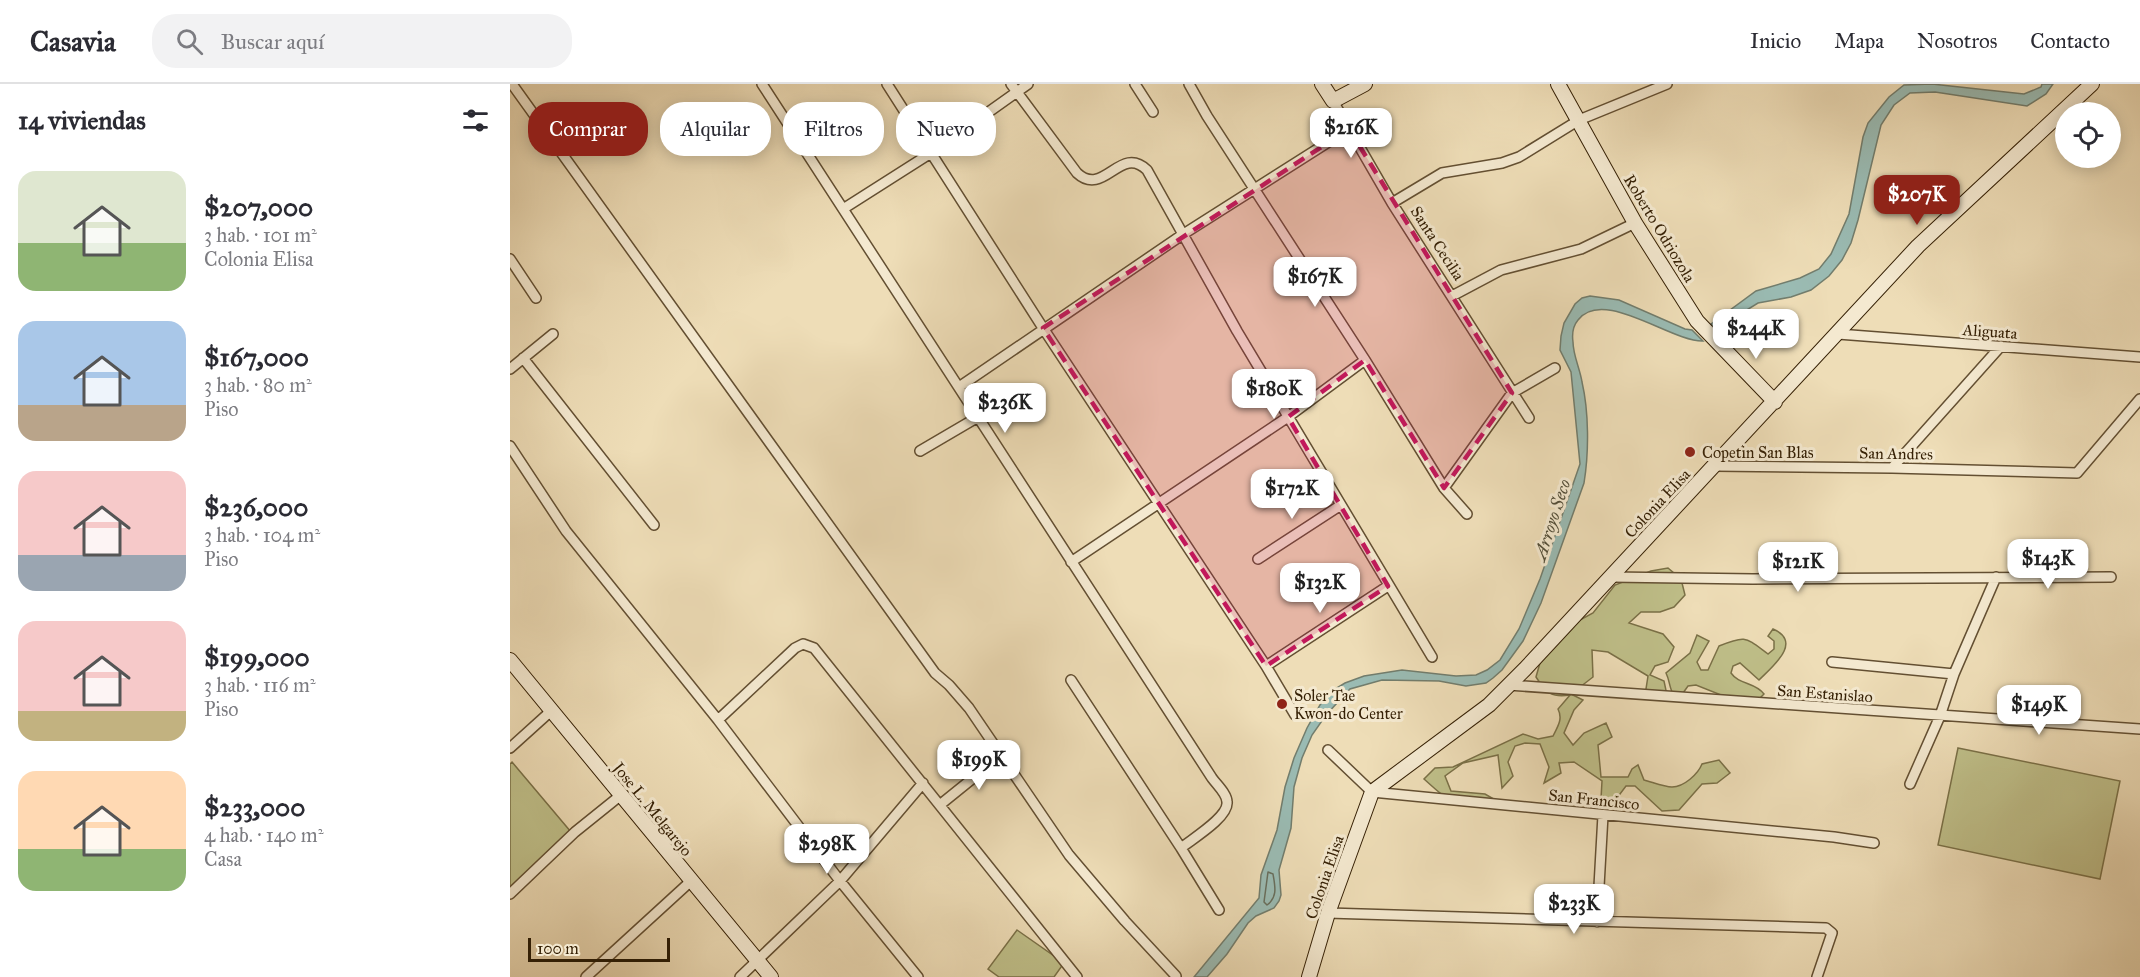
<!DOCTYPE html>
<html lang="es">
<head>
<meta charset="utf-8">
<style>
	body { margin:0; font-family:"IM FELL Great Primer",serif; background:#f2f2f3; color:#2b2b33; height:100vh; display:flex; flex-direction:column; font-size:22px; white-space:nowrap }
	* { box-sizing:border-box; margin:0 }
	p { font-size:20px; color:#7c7c81 }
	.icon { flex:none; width:33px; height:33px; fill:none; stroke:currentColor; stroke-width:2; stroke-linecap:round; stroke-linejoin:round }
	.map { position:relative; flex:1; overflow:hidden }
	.details { display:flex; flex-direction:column; background:#fff; width:510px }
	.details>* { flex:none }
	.guide { position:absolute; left:18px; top:18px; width:570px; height:54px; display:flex; gap:12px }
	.tools { position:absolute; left:1545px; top:18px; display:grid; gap:12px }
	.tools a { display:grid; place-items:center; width:66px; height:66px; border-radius:50%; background:#fff; box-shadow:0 3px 15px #0003; font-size:30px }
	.scale { position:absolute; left:18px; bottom:15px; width:142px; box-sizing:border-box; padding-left:6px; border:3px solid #352005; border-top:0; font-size:16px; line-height:21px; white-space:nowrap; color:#352005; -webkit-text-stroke:4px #f4e9d0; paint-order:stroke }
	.price { position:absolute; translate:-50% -51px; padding:0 14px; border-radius:12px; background:#fff; color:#222; font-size:20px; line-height:39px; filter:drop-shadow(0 2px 3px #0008) }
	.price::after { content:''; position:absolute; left:50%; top:36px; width:18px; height:14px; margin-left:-9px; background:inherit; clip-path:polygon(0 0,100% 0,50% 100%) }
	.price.active { background:#8f2418; color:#fff }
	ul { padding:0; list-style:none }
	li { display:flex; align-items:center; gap:18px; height:150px; padding:0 18px }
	li span { display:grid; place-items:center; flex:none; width:168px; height:120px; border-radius:18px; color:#555 }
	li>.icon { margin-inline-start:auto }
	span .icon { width:72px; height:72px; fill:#fffc; stroke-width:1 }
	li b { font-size:26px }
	h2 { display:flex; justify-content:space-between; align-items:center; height:72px; padding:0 18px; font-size:26px }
	.tag { padding:0 21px; border-radius:24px; background:#fff; box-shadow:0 3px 15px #0003; font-size:21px; line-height:54px }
	.tag.active { background:#8f2418; color:#fff }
	header { display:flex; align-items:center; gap:36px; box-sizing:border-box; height:84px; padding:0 30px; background:#fff; border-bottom:2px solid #e1e1e2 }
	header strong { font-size:28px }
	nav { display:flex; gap:33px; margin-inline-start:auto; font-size:21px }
	.search { width:420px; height:54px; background:#f2f2f3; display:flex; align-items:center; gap:15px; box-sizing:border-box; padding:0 21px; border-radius:24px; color:#7c7c81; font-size:22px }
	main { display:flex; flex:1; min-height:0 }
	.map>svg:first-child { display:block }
	.green { fill:#bfbf89; stroke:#7a7047; stroke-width:1.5 }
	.water { fill:#9abbb3; stroke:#727d6d; stroke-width:1.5 }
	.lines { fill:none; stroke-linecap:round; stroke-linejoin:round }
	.shore { stroke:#686e5c; stroke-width:1.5 }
	.street-casing { stroke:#634f32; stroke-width:12 }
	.secondary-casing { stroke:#352005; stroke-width:16 }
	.street { stroke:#f4e9d0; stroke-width:9 }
	.secondary { stroke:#f4e9d0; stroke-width:14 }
	.marked { fill:#c2185b; fill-opacity:0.2; stroke:#c2185b; stroke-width:4.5; stroke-dasharray:12 8; stroke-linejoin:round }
	.poi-dot { fill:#8f2418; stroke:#f4e9d0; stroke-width:2 }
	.labels { text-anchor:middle; stroke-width:6; stroke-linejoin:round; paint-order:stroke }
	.street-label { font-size:16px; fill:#352005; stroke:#f4e9d0 }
	.poi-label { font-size:16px; fill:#352005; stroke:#f4e9d0; text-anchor:start }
	.water-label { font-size:18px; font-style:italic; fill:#534e39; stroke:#f4e9d0 }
</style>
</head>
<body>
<header>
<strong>Casavia</strong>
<div class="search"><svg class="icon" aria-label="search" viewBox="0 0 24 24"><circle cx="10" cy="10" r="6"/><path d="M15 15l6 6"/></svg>Buscar aquí</div>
<nav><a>Inicio</a><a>Mapa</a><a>Nosotros</a><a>Contacto</a></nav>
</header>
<main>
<section class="details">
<h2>14 viviendas<svg class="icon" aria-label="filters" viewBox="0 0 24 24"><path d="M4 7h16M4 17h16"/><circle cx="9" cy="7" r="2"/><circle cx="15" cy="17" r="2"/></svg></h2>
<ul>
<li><span style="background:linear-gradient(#dfe7d0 60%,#8fb573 0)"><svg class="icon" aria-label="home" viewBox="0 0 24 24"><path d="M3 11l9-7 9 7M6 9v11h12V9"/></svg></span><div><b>$207,000</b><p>3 hab. · 101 m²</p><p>Colonia Elisa</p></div></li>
<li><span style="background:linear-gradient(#a9c7e8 70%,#b9a48a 0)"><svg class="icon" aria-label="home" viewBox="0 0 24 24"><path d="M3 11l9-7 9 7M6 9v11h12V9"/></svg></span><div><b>$167,000</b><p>3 hab. · 80 m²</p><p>Piso</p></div></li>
<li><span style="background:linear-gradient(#f6c9c9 70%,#9aa5b1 0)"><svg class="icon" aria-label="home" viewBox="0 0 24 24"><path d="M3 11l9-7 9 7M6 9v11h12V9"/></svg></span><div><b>$236,000</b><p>3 hab. · 104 m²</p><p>Piso</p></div></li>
<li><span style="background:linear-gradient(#f6c9c9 75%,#c2b280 0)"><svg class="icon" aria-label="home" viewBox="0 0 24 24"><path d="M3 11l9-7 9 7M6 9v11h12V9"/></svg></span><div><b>$199,000</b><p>3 hab. · 116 m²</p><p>Piso</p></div></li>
<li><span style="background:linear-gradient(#ffd9b3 65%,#8fb573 0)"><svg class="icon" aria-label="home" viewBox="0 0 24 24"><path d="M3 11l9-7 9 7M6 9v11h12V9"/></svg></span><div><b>$233,000</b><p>4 hab. · 140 m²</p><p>Casa</p></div></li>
</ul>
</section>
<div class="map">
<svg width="1630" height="893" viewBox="0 0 1630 893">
	<rect width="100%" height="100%" fill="#eeddb7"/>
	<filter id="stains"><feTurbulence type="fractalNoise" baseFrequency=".00333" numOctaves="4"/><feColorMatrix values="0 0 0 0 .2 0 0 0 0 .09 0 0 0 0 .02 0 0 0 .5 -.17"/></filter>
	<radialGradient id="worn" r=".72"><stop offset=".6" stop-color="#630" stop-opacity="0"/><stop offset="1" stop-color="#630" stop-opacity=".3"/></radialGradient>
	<path class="green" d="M1158,484L1171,495L1175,511L1164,523L1150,528H1131L1119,539L1153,550L1164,563L1158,578L1145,582L1140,591L1154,597L1157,611L1148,615L1136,605L1138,592L1098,568L1082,566L1083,593L1061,610L1073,616L1064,626L1054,649L1063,661L1074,649L1096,639L1102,653L1088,661L1091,693H1118L1122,685L1128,681L1134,696C1142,698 1154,703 1162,703C1174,703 1188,690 1192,680L1209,676L1220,689L1207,699L1192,700L1169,726L1152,727L1125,702H1116L1104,718L1091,715L1092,697L1064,678L1049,679L1051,689L1034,699L1039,683L1030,660L1015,659L1005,662L998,678L1003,692L992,704L988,671L953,679L935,692L941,707L975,710L989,718C946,723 946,724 914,695L925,684L943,683L1013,650L1028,655L1043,652C1048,642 1053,635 1048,625L1060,611C1042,614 1036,609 1026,593L1037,554L1083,529L1105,501L1141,487Z
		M1263,545C1293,558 1263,582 1249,596L1230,579L1223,582L1221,589C1229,601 1245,598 1254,610L1250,614L1226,617L1186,601L1178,602L1173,609L1164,612C1159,604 1160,597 1156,589L1180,569L1187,551L1199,557L1187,578L1191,586H1198L1209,562C1236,551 1235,553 1258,570L1264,565V557L1258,552Z
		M1448,664L1610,697L1590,795L1428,761Z
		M2,678L61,748L0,806V680Z
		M507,846L554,879L544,893H489L478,885Z"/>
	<path class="water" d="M1422,0L1514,10L1531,3L1532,0H1543L1536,10L1517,22L1425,8L1400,9L1384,21L1371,41L1348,136L1341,159L1332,176L1319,192L1301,206L1281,213L1248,219L1222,235L1209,248L1201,240L1246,207L1290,194L1309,185L1321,170L1339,130L1353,53L1358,39L1379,13L1394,1Z
		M1080,212L1109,216L1175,245L1182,246L1193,257C1161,258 1093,203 1068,236C1063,242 1062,251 1063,258C1063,271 1070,285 1072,298C1079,328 1079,369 1074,399L1031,519L1013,557L992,586L983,594L976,599L956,602L929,597L872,596L840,605L816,631L802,651L792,674L784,703L781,744L769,786L771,811L769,817L764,824L746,832L738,839L717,870L697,893H684L749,814L751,791L767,746L775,703L784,674L797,644L810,621L820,608L835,599L854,592L892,586L946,592L966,591L977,586L990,576L1009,545L1030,495L1070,380L1061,288L1050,266L1051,252L1054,239L1065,220L1072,214Z"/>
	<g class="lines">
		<path class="shore" d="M758,788L763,790C765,802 768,813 757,821L754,818Z"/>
		<defs>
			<path id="street" d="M2,0L425,589L439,601L459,624L559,771L615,837L666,892
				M252,0L702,694C707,701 717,710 717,718C719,733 682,755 671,764
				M377,0L533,244L756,582L785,631
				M501,0L567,89C594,114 610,60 637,86L727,247L922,573
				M625,0L643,28
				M679,0L697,32L855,276L934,404L957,430
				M823,17L882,119L1019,334
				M882,119L932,89L992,79L1009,73L1069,36L1157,0
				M333,125L421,69L518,0
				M0,175L26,214
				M942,212L991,186L1071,165L1125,139
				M1328,250L1630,273
				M13,274L144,441
				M0,285L43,250
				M449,303L672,151L839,45
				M0,362L56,447L208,636L330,797L408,893
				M410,367L468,333
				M1205,382L1382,384L1567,389L1630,315
				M1382,384L1491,262
				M934,404L1002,309L1045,284
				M748,475L831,421
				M561,478L778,333L855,276
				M1101,493L1243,495L1601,493
				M1322,578L1444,590
				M756,582L878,502
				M561,596L671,764L709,826
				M998,601L1630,645
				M208,636L285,564L293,560L304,564L567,893
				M0,664L41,627
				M818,666L862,708L1324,753L1364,759
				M1400,700L1430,632L1444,590L1486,493
				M431,720L478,682L493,673
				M0,810L65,748L111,711
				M818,829L1316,844L1322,849L1307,893
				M1087,838L1093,731
				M76,893L181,797
				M230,893L330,797L413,699"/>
			<path id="secondary" d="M812,0L823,17L855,0
				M1048,0L1125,139L1187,237L1265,318
				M0,576L261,893
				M799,893L818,829L862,708L979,621L1015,585L1408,162L1582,0"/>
		</defs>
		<use href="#street" class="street-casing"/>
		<use href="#secondary" class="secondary-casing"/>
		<use href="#street" class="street"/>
		<use href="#secondary" class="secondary"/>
	</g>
	<path class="marked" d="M839,45L1002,309L934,404L855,276L778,333L878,502L756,582L533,244Z"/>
	<g class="poi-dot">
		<circle cx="1180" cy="368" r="6"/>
		<circle cx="772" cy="620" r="6"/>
	</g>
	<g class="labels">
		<g class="street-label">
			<text transform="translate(1150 144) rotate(59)" y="6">Roberto Odriozola</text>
			<text transform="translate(928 159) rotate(57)" y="6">Santa Cecilia</text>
			<text transform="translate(1480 247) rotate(4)" y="6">Aliguata</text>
			<text transform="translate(1386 369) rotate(1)" y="6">San Andres</text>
			<text transform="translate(1147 419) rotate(-47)" y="6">Colonia Elisa</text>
			<text transform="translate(1315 609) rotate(4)" y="6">San Estanislao</text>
			<text transform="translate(1084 715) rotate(6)" y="6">San Francisco</text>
			<text transform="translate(143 725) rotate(51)" y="6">Jose L. Melgarejo</text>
			<text transform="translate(814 793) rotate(-71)" y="6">Colonia Elisa</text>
		</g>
		<g class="poi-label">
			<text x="1192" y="374">Copetin San Blas</text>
			<text x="784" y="617">Soler Tae<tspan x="784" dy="18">Kwon-do Center</tspan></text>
		</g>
		<g class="water-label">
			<text transform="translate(1042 436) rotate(-72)" y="6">Arroyo Seco</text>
		</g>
	</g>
	<rect width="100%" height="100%" filter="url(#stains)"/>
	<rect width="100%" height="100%" fill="url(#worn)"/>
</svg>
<div class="tools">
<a><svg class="icon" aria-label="locate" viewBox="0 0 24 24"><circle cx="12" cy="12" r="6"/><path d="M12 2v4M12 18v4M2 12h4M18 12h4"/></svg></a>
</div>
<div class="scale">100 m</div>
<b class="price" style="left:841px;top:75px">$216K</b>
<b class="price active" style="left:1407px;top:142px">$207K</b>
<b class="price" style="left:805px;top:224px">$167K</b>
<b class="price" style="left:1246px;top:276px">$244K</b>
<b class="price" style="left:764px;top:336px">$180K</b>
<b class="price" style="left:495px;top:350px">$236K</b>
<b class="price" style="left:782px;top:436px">$172K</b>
<b class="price" style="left:1538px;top:506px">$143K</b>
<b class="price" style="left:1288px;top:509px">$121K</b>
<b class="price" style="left:810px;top:530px">$132K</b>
<b class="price" style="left:1529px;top:652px">$149K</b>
<b class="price" style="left:469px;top:707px">$199K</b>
<b class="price" style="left:317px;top:791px">$298K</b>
<b class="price" style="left:1064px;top:851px">$233K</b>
<div class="guide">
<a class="tag active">Comprar</a>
<a class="tag">Alquilar</a>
<a class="tag">Filtros</a>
<a class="tag">Nuevo</a>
</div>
</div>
</main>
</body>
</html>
